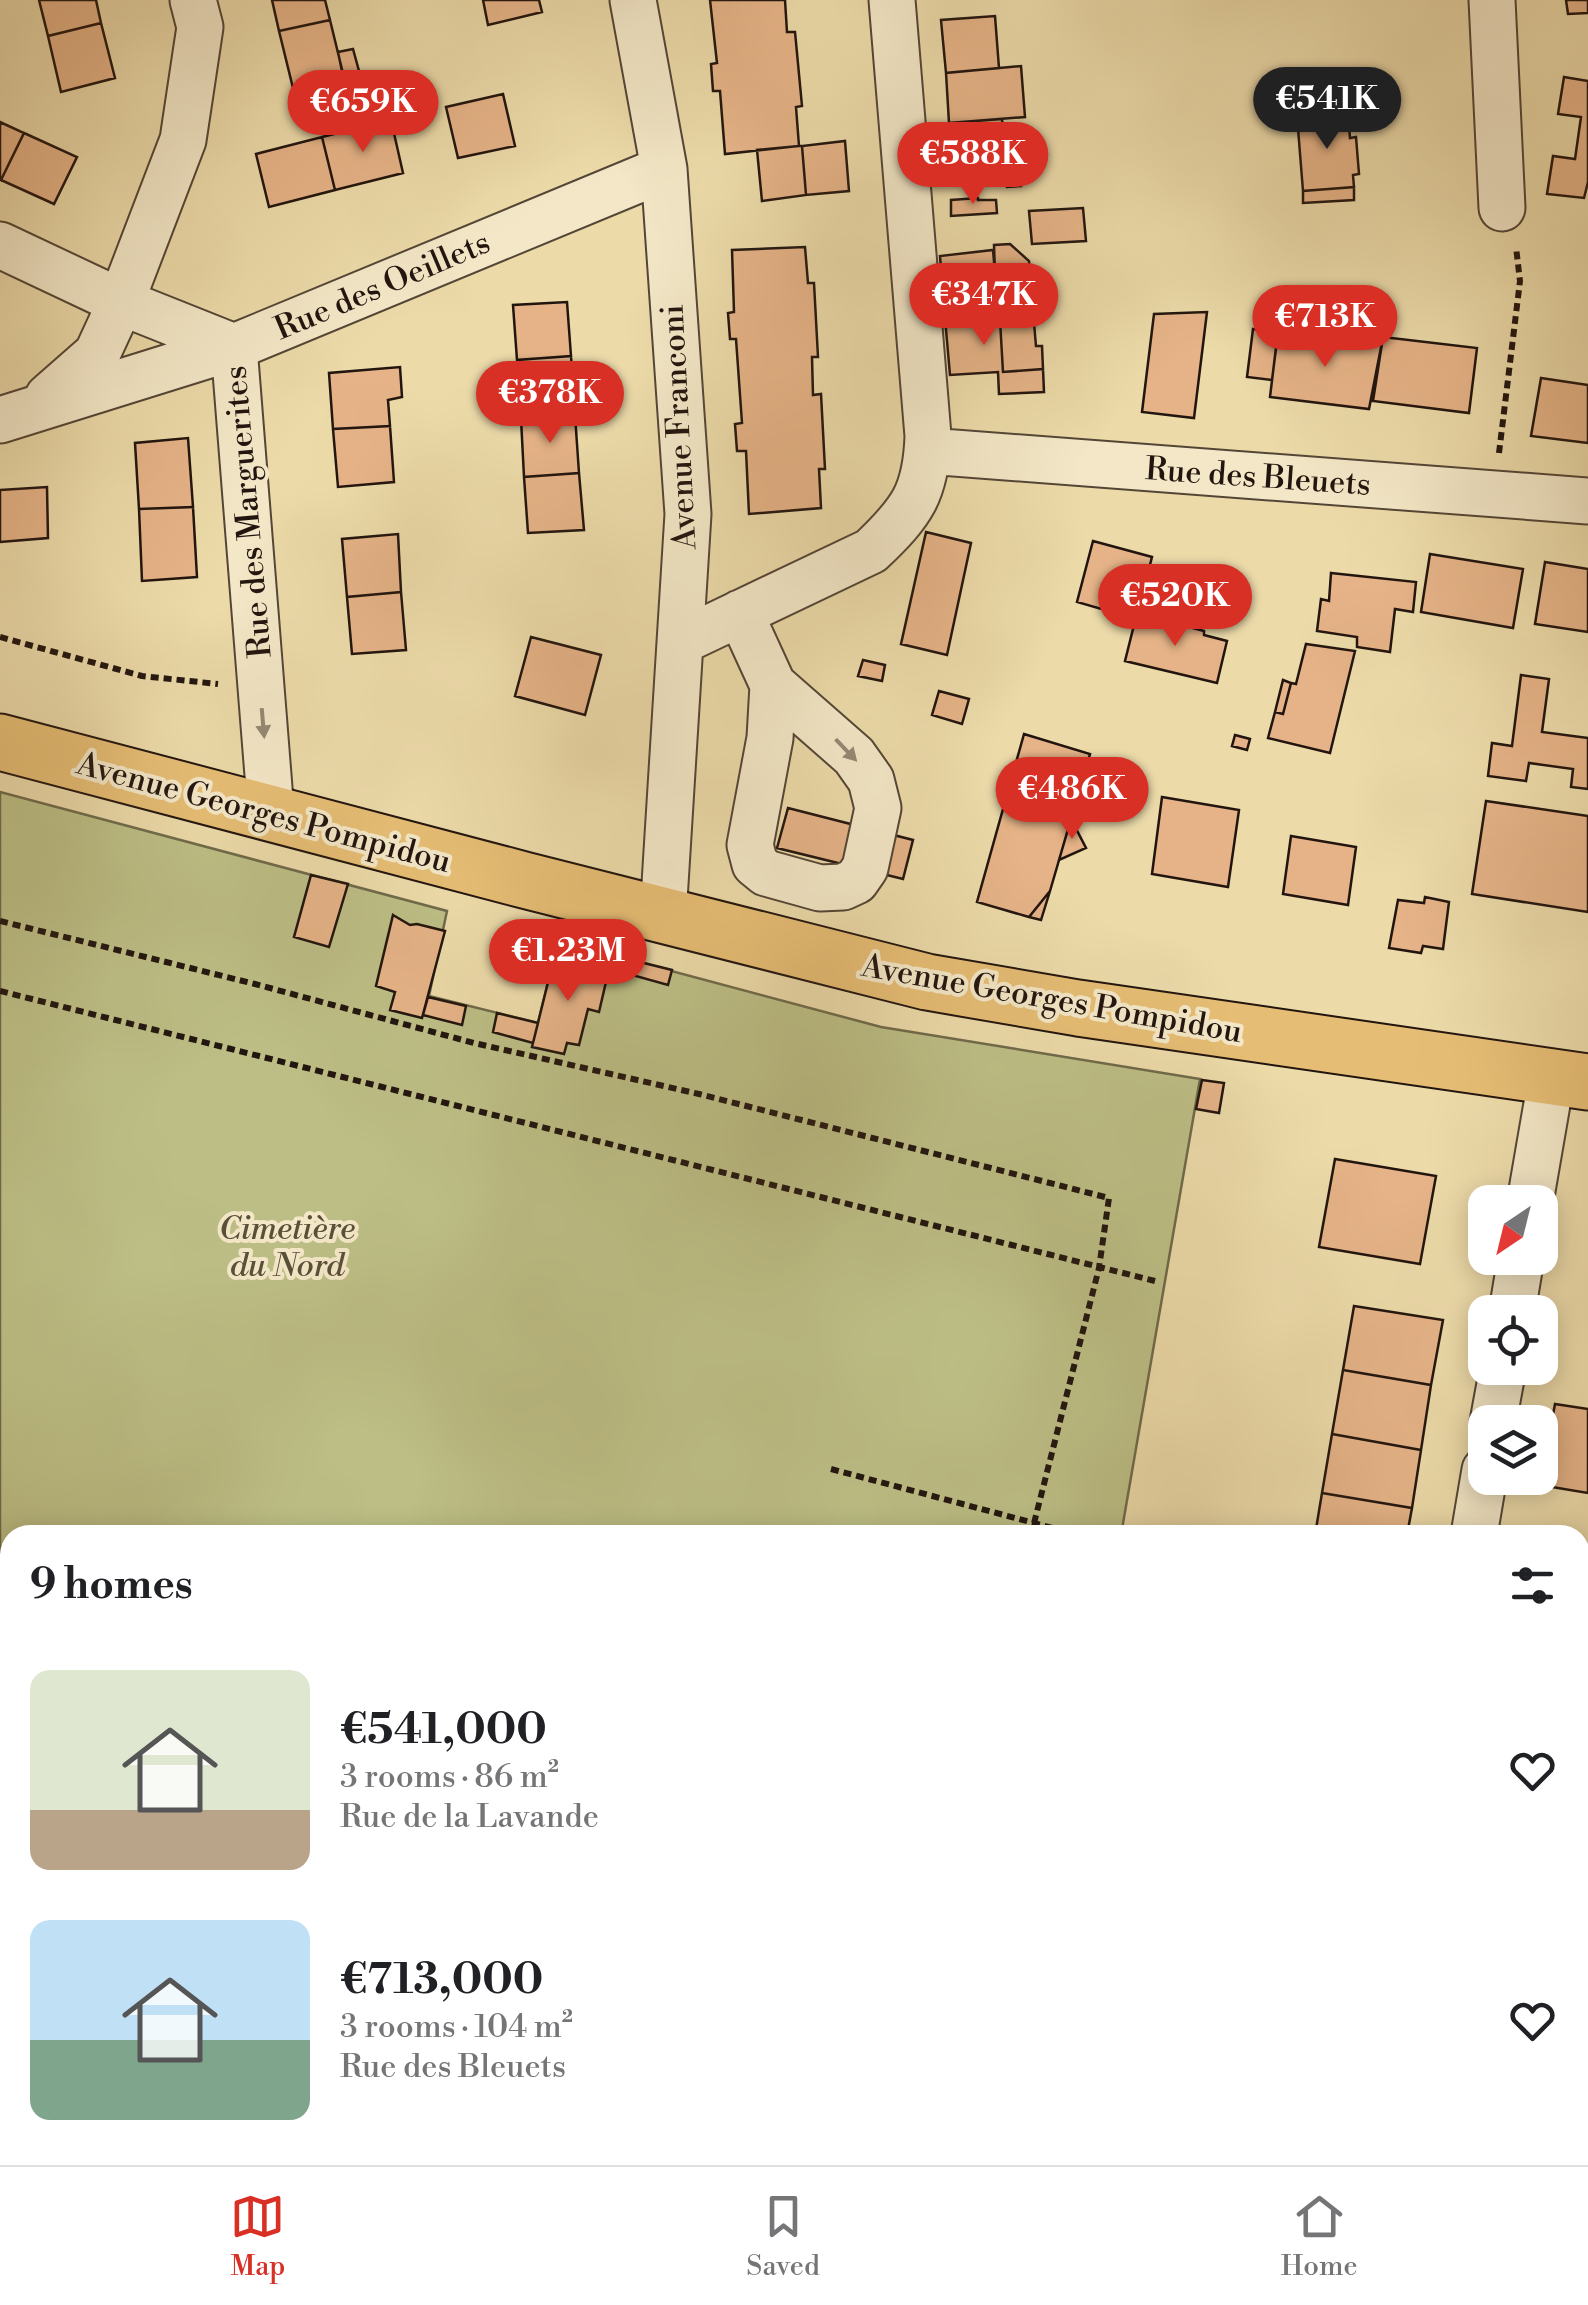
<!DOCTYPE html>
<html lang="en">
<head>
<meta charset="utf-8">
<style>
	body { margin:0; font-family:"Libre Bodoni",serif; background:#f6f6f6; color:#202124; height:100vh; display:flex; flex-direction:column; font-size:38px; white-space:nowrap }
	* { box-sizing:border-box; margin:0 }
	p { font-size:32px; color:#757577 }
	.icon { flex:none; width:55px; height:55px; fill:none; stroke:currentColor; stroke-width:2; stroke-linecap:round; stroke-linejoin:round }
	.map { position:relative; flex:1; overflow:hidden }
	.details { position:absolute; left:0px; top:1525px; width:1590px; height:640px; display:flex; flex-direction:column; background:#fff; border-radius:30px 30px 0 0; box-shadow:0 5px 25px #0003 }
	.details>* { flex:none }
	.needle { width:65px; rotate:215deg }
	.tools { position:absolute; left:1468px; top:1185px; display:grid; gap:20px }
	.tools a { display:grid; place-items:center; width:90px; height:90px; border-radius:20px; background:#fff; box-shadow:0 5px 25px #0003; font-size:50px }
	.price { position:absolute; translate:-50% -85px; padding:0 22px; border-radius:35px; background:#d93025; color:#fff; font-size:32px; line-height:65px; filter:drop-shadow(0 2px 5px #0008) }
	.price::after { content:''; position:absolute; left:50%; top:60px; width:30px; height:22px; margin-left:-15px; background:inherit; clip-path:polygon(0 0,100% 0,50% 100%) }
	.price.on { background:#222; color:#fff }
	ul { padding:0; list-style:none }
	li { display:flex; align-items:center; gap:30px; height:250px; padding:0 30px }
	li span { display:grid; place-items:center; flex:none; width:280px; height:200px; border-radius:20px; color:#555 }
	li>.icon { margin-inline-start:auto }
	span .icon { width:120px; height:120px; fill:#fffc; stroke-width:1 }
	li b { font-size:42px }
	h2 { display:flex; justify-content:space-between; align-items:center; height:120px; padding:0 30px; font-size:42px }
	.tab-bar { display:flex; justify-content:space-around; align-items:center; height:140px; border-top:2px solid #e0e0e0; background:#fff; font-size:28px; color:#757577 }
	.tab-bar a { display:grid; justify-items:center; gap:5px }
	.tab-bar .on { color:#d93025 }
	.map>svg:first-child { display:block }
	.green { fill:#bcbe85; stroke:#6f6a4a; stroke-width:2.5 }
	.building { fill:#e5b387; stroke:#22150f; stroke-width:2.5 }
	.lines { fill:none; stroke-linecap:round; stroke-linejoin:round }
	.minor-casing { stroke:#544636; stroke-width:49 }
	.major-casing { stroke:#22150f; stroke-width:59 }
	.path { stroke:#22150f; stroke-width:6; stroke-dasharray:8 5; stroke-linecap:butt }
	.minor { stroke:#f3e7c7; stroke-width:45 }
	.major { stroke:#e6bd74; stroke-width:55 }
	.oneway { fill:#958874 }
	.labels { text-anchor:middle; stroke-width:8; stroke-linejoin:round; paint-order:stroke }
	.street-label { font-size:32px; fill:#22150f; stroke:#f3e7c7 }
	.park-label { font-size:32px; font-style:italic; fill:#585038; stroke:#f3e7c7 }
</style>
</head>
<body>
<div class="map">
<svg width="1588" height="2165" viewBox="0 0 1588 2165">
	<rect width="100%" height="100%" fill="#ecdaa9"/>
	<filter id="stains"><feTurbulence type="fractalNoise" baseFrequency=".002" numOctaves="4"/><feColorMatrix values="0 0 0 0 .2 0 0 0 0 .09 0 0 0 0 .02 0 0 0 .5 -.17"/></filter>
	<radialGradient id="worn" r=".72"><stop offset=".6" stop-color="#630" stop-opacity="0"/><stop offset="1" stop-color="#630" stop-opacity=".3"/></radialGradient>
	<path class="green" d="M0,792L447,911L429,996L538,1023L554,958L587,965L623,958L881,1027L1200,1079L1121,1535H10V2155H1014L1012,2165H0Z"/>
	<path class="building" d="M39,0H96L101,23L48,36Z
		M272,0H325L330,20L279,31Z
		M483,0H539L542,12L488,25Z
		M710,0H785L787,32H795L802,106L796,107L799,146L725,154L720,91H713L711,64L717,63Z
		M1566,0H1588V13L1568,14Z
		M995,16L999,68L946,73L941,20Z
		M330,20L347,90L306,100L301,85L293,88L279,31Z
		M101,23L115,78L61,92L48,36Z
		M353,49L359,71L343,76L338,52Z
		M1021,66L1025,117L949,123L946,73Z
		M1564,77L1588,81V182L1584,198L1547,194L1553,156L1575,159L1581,117L1558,114Z
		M503,94L515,146L458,158L446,107Z
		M1348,113L1350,138L1356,137L1359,174L1353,175L1354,187L1303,191L1297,116Z
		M1002,119L1006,162L1020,163L1021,186L1007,187L1006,181L955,184L949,123Z
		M391,120L403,173L335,190L322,137Z
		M0,122L24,133L1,180L0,179Z
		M24,133L77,157L54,204L1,180Z
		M322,137L335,190L269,207L256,154Z
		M845,141L849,191L806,195L802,146Z
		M799,146H802L806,195L762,201L757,150Z
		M1354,187V200L1303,203V191Z
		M978,198V200H996L997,213L951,216V200Z
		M1083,208L1086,241L1032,244L1029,211Z
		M1010,244L1029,261L1030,270L995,273L994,245Z
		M805,247L808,283H814L818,357H812L813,395L821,394L825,469H819L821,508L749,514L746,451H737L735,424L742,423L736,339H730L728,313L734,312L732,250Z
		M993,250L995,273L1030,270L1032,300L944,307L940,256Z
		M1032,300L1036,346H1042L1043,369L1003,372L999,303Z
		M567,302L571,356L517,360L513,305Z
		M999,303L1003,372L1043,369L1044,392L999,394L998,372L950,375L944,307Z
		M1207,312L1194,418L1142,412L1154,314Z
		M1253,329L1278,333L1272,380L1247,377Z
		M1278,331L1377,343L1378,336L1383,337L1369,409L1270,397Z
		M1383,337L1477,348L1469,413L1373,401Z
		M571,356L575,415L521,419L517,360Z
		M400,367L402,397L388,400L390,426L333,429L329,373Z
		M1541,378L1588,385V443L1531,436Z
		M575,415L579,473L524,477L521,419Z
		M390,426L394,482L338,487L333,429Z
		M188,438L193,507L139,509L135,443Z
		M579,473L584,530L528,533L524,477Z
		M47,487L48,538L0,542V490Z
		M193,507L197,577L142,581L139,509Z
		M926,532L971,543L947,655L901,644Z
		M398,534L401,592L347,597L342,539Z
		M1093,541L1152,557L1136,619L1077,602Z
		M1430,554L1523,569L1513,628L1421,612Z
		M1545,562L1588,569V632L1535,624Z
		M1331,573L1416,582L1413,612L1395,609L1390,652L1357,647V637L1317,631L1321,599L1329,601Z
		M401,592L406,650L352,654L347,597Z
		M1137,613L1204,631V635L1227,641L1217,683L1125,661Z
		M531,637L601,655L585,715L515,696Z
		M1306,644L1355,651L1330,753L1268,738L1275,712L1283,714L1291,683L1296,684Z
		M863,660L885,665L882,681L858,676Z
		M1521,675L1549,679L1542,732L1588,738V789L1571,787L1573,769L1529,763L1526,781L1488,776L1492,743L1512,746Z
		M1283,680L1291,683L1283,714L1275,712Z
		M939,691L969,699L962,724L932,715Z
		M1024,734L1090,754L1050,891L1029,917L977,902Z
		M1235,735L1250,739L1247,750L1232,746Z
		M1162,797L1239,810L1228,887L1152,874Z
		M1486,801L1588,816V912L1472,894Z
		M788,808L913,840L903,879L777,848Z
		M1071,819L1086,848L1059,860Z
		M1291,836L1356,847L1348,905L1283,894Z
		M311,875L348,884L329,947L294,937Z
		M1050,891L1041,920L1029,917Z
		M1425,897L1449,902L1443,949L1423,946L1421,953L1389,948L1398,900L1424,903Z
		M393,915L410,925L417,924L445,931L422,1018L390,1010L395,992L376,986Z
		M554,958L587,965L586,970L609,969L599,1012L588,1009L579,1045L567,1043L564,1054L532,1047Z
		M636,961L672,970L668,985L632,975Z
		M428,997L466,1006L462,1025L423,1015Z
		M497,1013L538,1023L533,1043L493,1032Z
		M1202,1080L1224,1083L1219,1113L1196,1109Z
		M1335,1159L1436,1176L1420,1264L1319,1247Z
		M1354,1306L1443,1320L1431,1385L1343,1370Z
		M1343,1370L1431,1385L1421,1450L1332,1434Z
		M1555,1404L1588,1409V1493L1540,1485Z
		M1332,1434L1421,1450L1412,1508L1322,1493Z
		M1322,1493L1412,1508L1407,1535H1315Z
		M1580,1555L1588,1556V1582L1580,1580Z
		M1580,1626L1588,1628L1580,1678Z
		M1588,2077V2146L1580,2150V2081Z
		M1307,2155H1362L1363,2158L1399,2155L1402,2165H1310Z
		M1546,2155H1569L1551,2164Z"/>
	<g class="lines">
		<defs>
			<path id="minor" d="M633,0L664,169L688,514L663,916
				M1492,0L1502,208
				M0,245L121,302L234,347L271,813
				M48,397L97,354L121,302L183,140L200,27L193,0
				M0,420L234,347L664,169
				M928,451L1588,501
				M740,613L773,685L854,756L871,780L878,808L865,868L856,881L843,887L820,888L766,873L755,864L750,845L770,738L773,685
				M680,642L871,551C912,512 926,493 928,436L892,0
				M1530,1202L1552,1075
				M1512,1312L1521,1258
				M1493,1422L1503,1368
				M1474,1535L1485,1470
				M1467,2155L1471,2165"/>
			<path id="major" d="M0,742L524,880L927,982L1078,1008L1588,1082"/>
		</defs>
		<use href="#minor" class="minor-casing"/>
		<use href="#major" class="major-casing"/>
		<path class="path" d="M1499,453L1520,281L1516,247
			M0,637L142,676L218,684
			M0,921L255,984L474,1043L699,1094L1109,1198L1099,1268L1031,1535
			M0,991L1155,1281
			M831,1469L1079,1535
			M0,1718L10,1720
			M0,1981L10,1982
			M361,2155L417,2165
			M503,2155L504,2165
			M878,2165L879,2155"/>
		<use href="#minor" class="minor"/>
		<use href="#major" class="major"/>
	</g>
	<defs><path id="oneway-solid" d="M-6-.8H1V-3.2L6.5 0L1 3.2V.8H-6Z" transform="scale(2.5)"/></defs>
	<g class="oneway">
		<use href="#oneway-solid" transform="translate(263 723) rotate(85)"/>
		<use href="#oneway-solid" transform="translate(846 750) rotate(46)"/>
	</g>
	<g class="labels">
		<g class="street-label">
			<text transform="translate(382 285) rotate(-23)" y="11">Rue des Oeillets</text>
			<text transform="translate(678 427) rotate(-93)" y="11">Avenue Franconi</text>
			<text transform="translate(1258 476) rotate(4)" y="11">Rue des Bleuets</text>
			<text transform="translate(247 512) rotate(-95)" y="11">Rue des Marguerites</text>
			<text transform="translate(264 812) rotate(15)" y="11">Avenue Georges Pompidou</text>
			<text transform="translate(1052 998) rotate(10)" y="11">Avenue Georges Pompidou</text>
		</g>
		<g class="park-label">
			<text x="287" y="1239">Cimetière<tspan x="287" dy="37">du Nord</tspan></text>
		</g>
	</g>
	<rect width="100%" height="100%" filter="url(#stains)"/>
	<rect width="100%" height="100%" fill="url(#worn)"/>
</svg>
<div class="tools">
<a><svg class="needle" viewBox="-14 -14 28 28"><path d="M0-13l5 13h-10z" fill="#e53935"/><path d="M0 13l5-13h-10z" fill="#757577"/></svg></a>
<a><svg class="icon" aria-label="locate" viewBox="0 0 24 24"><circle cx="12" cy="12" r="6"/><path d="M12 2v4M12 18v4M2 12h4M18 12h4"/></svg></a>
<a><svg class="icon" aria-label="layers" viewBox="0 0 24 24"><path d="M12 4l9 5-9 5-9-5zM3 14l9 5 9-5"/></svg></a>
</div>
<b class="price on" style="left:1327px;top:152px">€541K</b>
<b class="price" style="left:363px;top:155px">€659K</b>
<b class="price" style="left:973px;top:207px">€588K</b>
<b class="price" style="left:984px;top:348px">€347K</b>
<b class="price" style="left:1325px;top:370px">€713K</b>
<b class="price" style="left:550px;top:446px">€378K</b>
<b class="price" style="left:1175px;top:649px">€520K</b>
<b class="price" style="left:1072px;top:842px">€486K</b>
<b class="price" style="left:568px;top:1004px">€1.23M</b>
<section class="details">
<h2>9 homes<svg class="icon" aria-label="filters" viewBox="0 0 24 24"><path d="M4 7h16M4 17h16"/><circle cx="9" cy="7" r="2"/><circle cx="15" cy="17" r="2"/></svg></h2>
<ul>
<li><span style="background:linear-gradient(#dfe7d0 70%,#b9a48a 0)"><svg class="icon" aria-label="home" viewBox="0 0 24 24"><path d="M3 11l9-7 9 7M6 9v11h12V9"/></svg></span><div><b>€541,000</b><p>3 rooms · 86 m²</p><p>Rue de la Lavande</p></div><svg class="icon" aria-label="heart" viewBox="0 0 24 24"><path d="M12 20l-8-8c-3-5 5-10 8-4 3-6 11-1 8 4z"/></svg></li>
<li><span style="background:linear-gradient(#bfe0f5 60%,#7fa58c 0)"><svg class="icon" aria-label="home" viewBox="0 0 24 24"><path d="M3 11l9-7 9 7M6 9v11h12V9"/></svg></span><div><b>€713,000</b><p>3 rooms · 104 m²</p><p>Rue des Bleuets</p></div><svg class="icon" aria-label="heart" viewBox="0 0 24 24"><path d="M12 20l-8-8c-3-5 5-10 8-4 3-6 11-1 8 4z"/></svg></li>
</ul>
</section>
</div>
<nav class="tab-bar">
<a class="on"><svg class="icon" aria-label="map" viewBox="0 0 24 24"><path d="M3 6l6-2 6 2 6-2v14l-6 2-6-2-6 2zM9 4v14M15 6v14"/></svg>Map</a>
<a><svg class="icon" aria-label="saved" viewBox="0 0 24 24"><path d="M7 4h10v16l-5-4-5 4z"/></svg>Saved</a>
<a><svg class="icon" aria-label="home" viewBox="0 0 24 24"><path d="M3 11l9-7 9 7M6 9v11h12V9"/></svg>Home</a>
</nav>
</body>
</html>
